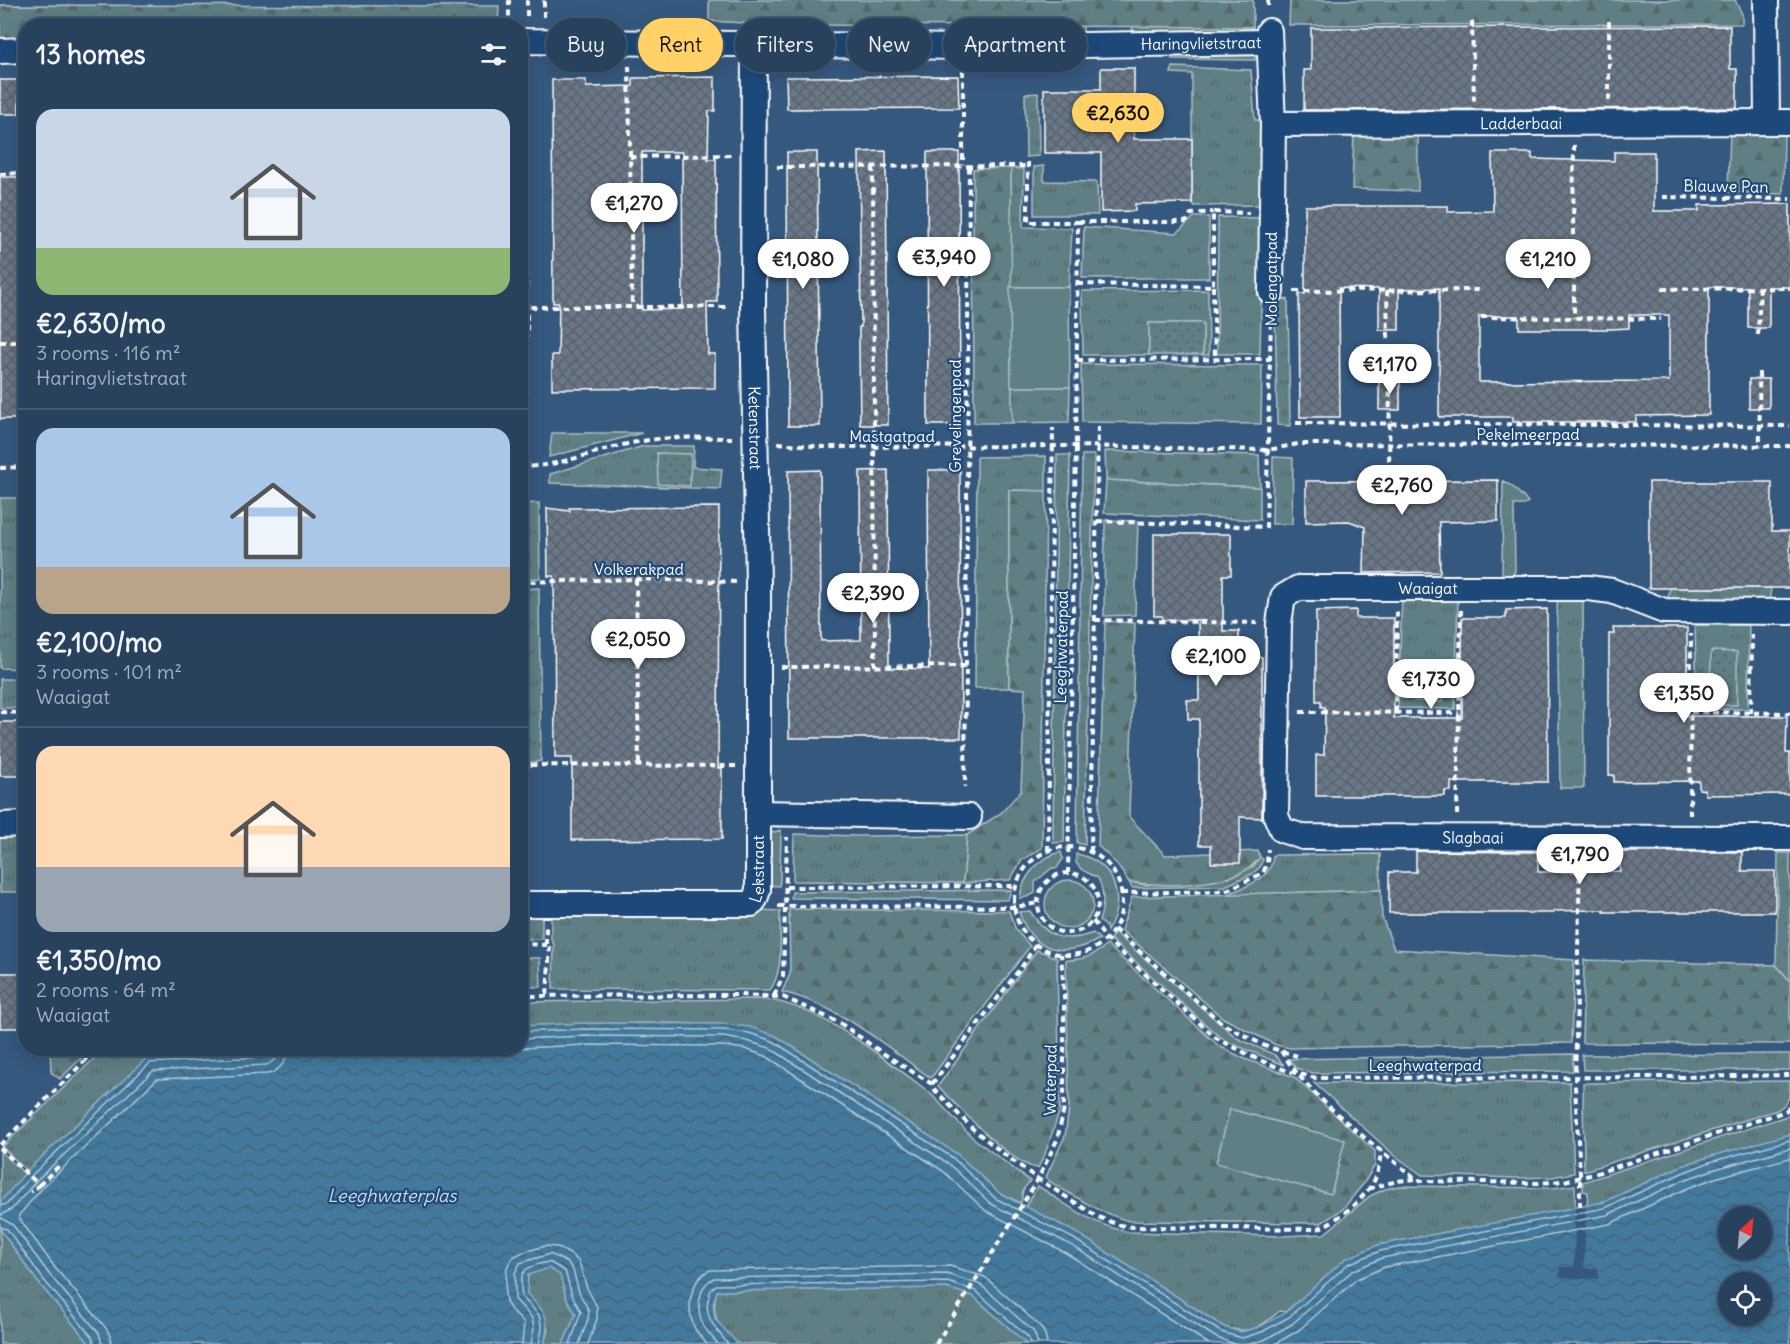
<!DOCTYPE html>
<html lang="en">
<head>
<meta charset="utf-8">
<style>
	body { margin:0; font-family:Delius,sans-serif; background:#304964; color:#f1f3f6; height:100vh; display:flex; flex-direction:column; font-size:22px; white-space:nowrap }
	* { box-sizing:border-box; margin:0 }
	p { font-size:20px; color:#a5b0bc }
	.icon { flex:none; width:33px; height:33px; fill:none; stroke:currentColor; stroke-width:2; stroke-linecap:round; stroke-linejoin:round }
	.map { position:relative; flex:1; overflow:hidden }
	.side { position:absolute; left:18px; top:18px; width:510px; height:1038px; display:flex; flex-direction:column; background:#28425e; border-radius:24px; box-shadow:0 3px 15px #0003,0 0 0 2px #445b73 }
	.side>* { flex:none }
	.hud { position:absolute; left:546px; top:18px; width:570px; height:54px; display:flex; gap:12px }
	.needle { width:39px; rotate:26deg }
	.tools { position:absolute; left:1718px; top:1206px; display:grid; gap:12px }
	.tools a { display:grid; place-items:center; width:54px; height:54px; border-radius:50%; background:#28425e; box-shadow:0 3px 15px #0003,0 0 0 2px #445b73; font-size:30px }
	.price { position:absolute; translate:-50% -51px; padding:0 14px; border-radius:21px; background:#fff; color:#222; font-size:20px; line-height:39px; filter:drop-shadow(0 2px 3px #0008) }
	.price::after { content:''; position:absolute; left:50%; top:36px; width:18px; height:14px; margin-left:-9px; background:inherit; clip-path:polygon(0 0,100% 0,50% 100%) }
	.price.active { background:#ffd166; color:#111 }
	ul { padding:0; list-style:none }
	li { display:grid; align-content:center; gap:12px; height:318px; padding:0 18px }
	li+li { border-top:2px solid #445b73 }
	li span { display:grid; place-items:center; height:186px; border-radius:18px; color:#555 }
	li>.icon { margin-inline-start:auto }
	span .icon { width:108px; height:108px; fill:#fffc; stroke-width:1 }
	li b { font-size:26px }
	h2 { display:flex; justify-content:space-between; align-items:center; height:72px; padding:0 18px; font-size:26px }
	.chip { padding:0 21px; border-radius:27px; background:#28425e; box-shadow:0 3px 15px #0003,0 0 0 2px #445b73; font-size:21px; line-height:54px }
	.chip.active { background:#ffd166; color:#111 }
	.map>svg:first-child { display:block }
	.grass { fill:url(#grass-tufts); stroke:#aebfc2; stroke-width:1.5 }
	.forest { fill:url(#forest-firs); stroke:#aebfc2; stroke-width:1.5 }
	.park { fill:url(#park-dots); stroke:#aebfc2; stroke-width:1.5 }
	.garden { fill:#5e7f84; stroke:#aebfc2; stroke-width:1.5 }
	.water { fill:url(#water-waves); stroke:#8eafc4; stroke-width:1.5; fill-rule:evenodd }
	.pier { fill:#35587e }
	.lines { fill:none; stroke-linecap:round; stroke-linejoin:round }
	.shore { stroke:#b3c9d8; stroke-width:1.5 }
	.building { fill:url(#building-cross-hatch); stroke:#fff; stroke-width:1.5; fill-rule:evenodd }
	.minor-casing { stroke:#fff; stroke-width:28 }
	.path { stroke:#fff; stroke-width:4; stroke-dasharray:6 4.5; stroke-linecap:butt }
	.minor { stroke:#1f4a7a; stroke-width:24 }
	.labels { text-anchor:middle; stroke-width:4.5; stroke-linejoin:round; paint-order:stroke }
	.street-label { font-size:16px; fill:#fff; stroke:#1f4a7a }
	.water-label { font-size:18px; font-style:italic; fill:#d0dee6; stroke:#1f4a7a }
</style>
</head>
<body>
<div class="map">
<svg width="1790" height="1344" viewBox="0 0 1790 1344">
	<defs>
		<pattern id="grass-tufts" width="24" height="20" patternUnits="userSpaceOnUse" patternTransform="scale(1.5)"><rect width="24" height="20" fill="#5e7f84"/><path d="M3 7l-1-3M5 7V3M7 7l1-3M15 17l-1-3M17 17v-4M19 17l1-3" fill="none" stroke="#56686b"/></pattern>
		<pattern id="forest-firs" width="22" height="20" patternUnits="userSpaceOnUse" patternTransform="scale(1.5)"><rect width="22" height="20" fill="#5e7f84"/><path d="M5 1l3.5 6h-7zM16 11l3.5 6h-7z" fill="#56686b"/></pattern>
		<pattern id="park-dots" width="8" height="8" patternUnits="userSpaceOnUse" patternTransform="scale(1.5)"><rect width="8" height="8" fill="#5e7f84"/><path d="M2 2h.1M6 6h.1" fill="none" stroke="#56686b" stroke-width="1.8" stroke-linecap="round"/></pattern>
		<pattern id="water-waves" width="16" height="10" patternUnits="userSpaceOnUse" patternTransform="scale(1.5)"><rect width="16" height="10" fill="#42799d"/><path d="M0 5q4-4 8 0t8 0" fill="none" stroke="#476274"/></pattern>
		<pattern id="building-cross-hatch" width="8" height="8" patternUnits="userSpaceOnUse" patternTransform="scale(1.5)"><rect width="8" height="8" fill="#687787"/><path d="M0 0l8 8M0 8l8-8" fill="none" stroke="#5a626a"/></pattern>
	</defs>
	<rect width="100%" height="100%" fill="#35587e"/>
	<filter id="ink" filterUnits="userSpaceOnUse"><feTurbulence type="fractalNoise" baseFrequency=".0167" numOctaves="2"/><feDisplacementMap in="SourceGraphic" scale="12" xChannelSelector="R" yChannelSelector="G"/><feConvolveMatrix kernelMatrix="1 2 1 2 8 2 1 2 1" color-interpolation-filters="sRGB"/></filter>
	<g filter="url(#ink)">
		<path class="grass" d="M897,24L898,35L852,37L851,25Z
			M958,25L1083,26V32L959,35Z
			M1132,26L1253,27L1251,31H1133Z
			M1172,51L1255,52V60L1172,59Z
			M1173,67L1251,70L1255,120H1263L1262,205L1194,206L1192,203V74L1171,73Z
			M1038,93L1039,156L1026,157L1025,94Z
			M1044,166V181L1097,182L1098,215H1034V167Z
			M1011,168L1024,169L1023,227L1072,228L1069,287H1010Z
			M1194,217H1209V278H1082L1084,227L1177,233Z
			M1218,217L1263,218L1260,354H1217Z
			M1208,290L1209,355H1203V323H1149V355H1083L1082,291Z
			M1288,299L1290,426L1277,425L1275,300Z
			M1081,364L1262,365L1261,424L1082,422Z
			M1011,387H1070L1069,422L1012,423Z
			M552,433H642L549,457Z
			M644,446H694L693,467L722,469L720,489L550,483V474Z
			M1057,455H1070L1064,842L1053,843Z
			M1082,455H1094L1085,845L1077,843Z
			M1046,456V491L1009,490V688H975L977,457Z
			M1273,457L1293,458L1292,524H1272Z
			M1106,480L1260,487V520L1104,513Z
			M1503,481L1512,486L1528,502L1525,505H1514L1515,571L1512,576H1502Z
			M0,498H25V669L0,668Z
			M539,503L540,578L521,579V504Z
			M1105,520L1138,521L1135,615L1104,616Z
			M539,588L541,761L521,764V589Z
			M1670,588H1771L1769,602H1667Z
			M1557,592L1583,594L1584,788H1560Z
			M1402,595L1458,597L1455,709L1398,708Z
			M1695,625H1749L1748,709H1697Z
			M0,679H19V708H0Z
			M781,830L780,881L779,886L767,885V841L771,833Z
			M794,834L858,836L967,835L963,883L793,881Z
			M0,835H25V892H0Z
			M1061,852L1063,859L1057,868H1052L1035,882V893L1027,897L1020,898C1022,876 1040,857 1061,852Z
			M1778,853H1790V981L1776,965Z
			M1076,854C1114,860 1128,900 1107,931L1106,926L1099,921C1104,906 1105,893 1098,878L1082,870L1076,863Z
			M1380,854L1381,890L1226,895C1245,886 1273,880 1273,855Z
			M1260,857L1263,859L1260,867L1252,874L1225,886L1132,888L1129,882L1146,885L1253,867Z
			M1045 904a24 24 0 1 1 48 0a24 24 0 1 1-48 0Z
			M1011,890L1008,900L791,898L792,892Z
			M722,908L780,911C779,935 785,970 770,990L553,989L554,945L551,939V909Z
			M1030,911C1046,937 1063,944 1093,933L1100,939C1066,958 1032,953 1019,912Z
			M1115,933L1237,1038L1275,1055L1284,1065L1228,1042L1214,1032L1110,939Z
			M756,999C764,1000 772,1000 779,1002C826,1012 882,1057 920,1085L931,1094L972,1137L1030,1181L1023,1190L1021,1203L999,1193L957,1154L776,1036C734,1022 702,1024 658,1023C612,1023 567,1024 521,1026V1002Z
			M104,1049H376L148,1057L27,1171L2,1147Z
			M1573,1054V1071L1313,1073L1296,1068L1289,1059Z
			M1790,1054V1070H1583L1582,1055Z
			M1790,1081C1790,1095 1790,1103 1777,1110L1584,1171L1583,1083Z
			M1570,1082L1574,1173L1552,1177L1515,1178L1422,1175L1394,1155L1314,1083Z
			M1790,1115V1134C1753,1146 1716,1153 1680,1167C1649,1179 1619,1199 1587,1206L1588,1192L1583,1191V1182Z
			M0,1151L25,1174L0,1203Z
			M1575,1185V1208L1378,1245L1312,1289L1285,1312L1280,1311C1258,1328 1253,1335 1224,1327L1077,1233L1025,1207L1038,1186C1069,1206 1092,1225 1129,1232L1283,1236L1324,1234L1370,1196L1385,1189L1399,1186L1553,1188Z
			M0,1225L2,1232L38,1282L90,1344H0Z
			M549,1268L560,1274L566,1297L576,1314L563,1344H544L548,1329L527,1294L528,1274Z
			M947,1288L973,1296L1027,1344H738C718,1332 710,1313 717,1291Z"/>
		<path class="forest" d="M709,0H1253V27L782,25L709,21Z
			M1290,0H1735L1742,14V24L1289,25Z
			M0,5L499,6L498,26H26L25,48H0Z
			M1730,130L1784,131L1783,194L1728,192Z
			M1354,132H1418V191L1352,189Z
			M1011,168L1012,423H974L973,169Z
			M1105,451L1259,455L1260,487L1106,480Z
			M1009,490L1046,491L1042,848L1022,860L1010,880L963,883L967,835L1001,813L1021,791L1025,689L1009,688Z
			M1105,621L1135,623L1129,817L1165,855L1258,851L1260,857C1240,888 1162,887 1129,882L1115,862L1098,846Z
			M1381,890L1382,917L1394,949L1574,960L1571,1043L1290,1048L1276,1045L1223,1018L1121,930L1132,897Z
			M789,909L1009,911L1016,930L1030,946L931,1078C884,1045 839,1005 782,992L790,974Z
			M520,914H542V939H521Z
			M1107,945L1219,1046L1245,1059L1294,1077L1375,1151V1165L1364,1183L1343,1209L1321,1223L1129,1221C1100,1213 1075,1197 1049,1181L1046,1177L1065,1136L1069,1108L1066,960C1082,961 1095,955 1107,945Z
			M1037,950L1057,958L1060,1110L1045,1154L1038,1168C1013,1167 957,1105 938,1086Z
			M1584,960L1776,965L1790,981V1044L1582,1043Z
			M50,1049V1048L91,1049L60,1079L51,1072Z"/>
		<path class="park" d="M1149,323H1203V355H1149Z
			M657,453L691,454L690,486L658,484Z
			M1711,651L1737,652V705H1710Z
			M1416,664L1444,665L1442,702L1414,701Z
			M520,958H540L541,987H521Z"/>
		<path class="garden" d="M1010,287H1069L1070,387H1011Z
			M1230,1109L1345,1140L1331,1194L1216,1163Z"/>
		<path class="water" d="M584,1023L724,1024L750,1027L776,1036L957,1154L999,1193L1077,1233L1224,1327L1241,1332L1259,1327L1285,1313L1345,1259L1378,1245L1604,1202L1679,1167L1708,1157L1790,1134V1344H1027L973,1296L947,1288L717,1291L713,1304L715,1319L738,1344H563L576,1314L566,1297L560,1275L549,1268L528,1275L527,1294C546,1312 551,1318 544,1344H90L38,1282L2,1232L0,1225L1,1201L27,1171L148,1057L273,1051L520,1048L521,1026ZM1728,1216H1761V1250H1728ZM1728,1282H1761V1316H1728Z"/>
		<path class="pier" d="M1580,1207L1586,1209L1584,1268H1598L1599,1279L1559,1278L1560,1267H1574L1575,1208Z"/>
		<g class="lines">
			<path class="shore" d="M520,1032L584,1029L724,1030L749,1033L773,1041L953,1158L995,1198L1074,1239L1221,1332L1242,1338L1262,1332L1289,1317L1348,1264L1380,1251L1605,1208L1682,1173L1710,1162L1790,1140
				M520,1039L584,1036L723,1037L747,1041L770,1048L949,1164L991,1204L1071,1245L1217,1338L1235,1344
				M520,1048L585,1045L723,1046L745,1049L766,1056L943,1171L986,1211L1066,1253L1209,1344
				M0,1206L7,1204L32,1175L150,1063L265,1057L270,1054L271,1048
				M0,1213L1,1215L12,1209L37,1180L153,1071L267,1065L276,1059L279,1048
				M0,1219L1,1218L13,1225L49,1274L99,1333L102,1344
				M0,1227L7,1229L43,1279L93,1338L94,1344
				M111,1344L110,1336L106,1328L56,1269L19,1218V1215L44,1186L157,1079L268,1074C281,1070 287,1061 288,1048
				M522,1344L524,1323L511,1310L506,1302L505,1293L507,1267L513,1257L521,1253L545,1246L557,1247L573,1256L579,1262L587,1288L597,1307V1319L588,1344
				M531,1344L534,1328L532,1318L515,1299V1273L520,1263L550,1254L568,1263L573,1270L579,1292L589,1311L588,1319L579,1344
				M539,1344L542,1329L539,1315L522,1297C518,1269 524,1267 549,1262L565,1271L572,1295L581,1312L570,1344
				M707,1344C703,1339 698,1334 695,1329C686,1310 689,1280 710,1270L950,1266L985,1277L1040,1326L1045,1334L1047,1344
				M718,1344C713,1338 707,1332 703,1325C696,1310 698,1285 714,1278L947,1274L981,1285L1034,1332L1038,1344
				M728,1344C717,1330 702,1316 709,1297C710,1291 711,1289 716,1285L947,1282L976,1291L1028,1337L1030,1344
				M1249,1344L1264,1340L1292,1324L1352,1271L1382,1258L1607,1215L1684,1180L1712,1170L1790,1148
				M1275,1344L1299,1330L1357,1279L1385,1267L1609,1224L1688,1188L1715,1178L1790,1158"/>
		</g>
		<path class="building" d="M1730,26V69H1737V108L1304,110V70H1311V28Z
			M1101,68H1134V139H1192V203L1135,204V211L1101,212V153H1044V89H1101Z
			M958,76L959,108L787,109L786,77Z
			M715,77V111H709L708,159H716L717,302H707L708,354H715V388L552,389V355H558L559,303H553L552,80H586V87L633,86V78ZM642,152H682L683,309L642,310Z
			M0,80H19V114H0Z
			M886,151L888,425H860L859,348V327H861L859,152Z
			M787,152H817L820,426H788Z
			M927,152H959L960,425H928Z
			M1614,152H1654V211H1699V205L1790,204V287H1769V328H1748V287H1709V415L1636,416V422H1513V417H1439V288L1399,289V330H1379V289L1339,288L1340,417H1300L1299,294H1305V206H1448V212L1493,211L1492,153H1532V159L1614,161ZM1629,315H1669V381L1479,382V316H1519V329H1611L1629,328Z
			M0,177H20V419H0Z
			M1749,379H1769V408H1749Z
			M1379,381H1400V410H1379Z
			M820,470L821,641L861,640L860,471L888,470L889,668L929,669L928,470H960L961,738H789L788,471Z
			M1498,480V521L1439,522L1440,572L1364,573L1365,527L1349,521L1306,522V481Z
			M1649,482H1772V531H1790V588H1649Z
			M719,507L718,768H722V839L572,840V758H555L554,576H548L547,508L570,511L569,508Z
			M1154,534H1231V575H1223V631H1239V657H1262V818L1240,817V863H1211V845H1199V719H1188L1187,700H1199L1198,620H1162V616H1154Z
			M1547,609L1548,782H1451V791H1445V796H1316V755H1324L1325,707H1321V701H1316V611L1356,610V618H1394V718H1462V618H1506V610Z
			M1613,628H1687V716H1787L1786,753H1790V794L1705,795V790L1699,789V781L1614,782V775H1609V634H1614Z
			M0,722H26V776H0Z
			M1416,851L1538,852V872L1620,871V852H1742V871H1775V912H1604V910H1593L1554,911V913H1389V872H1416Z
			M0,973H26V1028H0Z"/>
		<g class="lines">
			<defs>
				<g id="minor">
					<path d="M1766,0L1767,121"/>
					<path d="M1269,31L1273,124L1271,292"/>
					<path id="s1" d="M520,41L963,47L1269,42"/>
					<path id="s2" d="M754,44L753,307L758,583V813"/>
					<path d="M0,51L26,50"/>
					<path id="s3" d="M1273,124L1790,122"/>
					<path id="s4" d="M1790,612L1664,611L1612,591L1588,588H1298L1283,597L1279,623L1276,816L1282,830L1303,837L1790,838"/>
					<path d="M0,825L26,824"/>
					<path id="s5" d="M520,904H751L755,899L758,890V813L969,817"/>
				</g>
			</defs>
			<use href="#minor" class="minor-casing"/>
			<path class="path" d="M509,0V20
				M1268,0V9
				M527,16V0
				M544,17V0
				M1472,21L1474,101
				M1609,21V101
				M629,66L632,307
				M963,70V165
				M630,157L731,155
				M1028,162V222H1078L1076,446L1068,873
				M777,167L1028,166
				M873,167L875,666
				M0,174L26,173
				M1662,197L1790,199
				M1078,222H1186L1191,214L1213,212
				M1573,235L1574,145
				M1574,275V318
				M1078,284L1213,286V212L1249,213
				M1213,286L1215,359
				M1662,289L1790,288
				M1387,290L1388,339
				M1294,291L1482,290
				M520,307H728
				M1481,317L1661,319
				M1758,335L1760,288
				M0,342H26
				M1077,360L1270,359
				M1759,372L1760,446
				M1296,423L1790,426
				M778,443L824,447L1076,446L1268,450L1298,444L1790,446
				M520,467C564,467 601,447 643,441C672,436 702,438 732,438
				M527,467V63
				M0,468L26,467
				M1389,471L1390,373
				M1097,521L1266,527L1271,315
				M636,579L639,765
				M520,582L636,579L736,582
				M1095,620L1257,623
				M966,666L969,165
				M781,667L966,666L965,787
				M0,712L26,713
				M1300,712L1459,713
				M1396,712L1397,611
				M1691,712L1790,713
				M1751,713L1752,635
				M520,765L736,766
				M1457,815L1461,610
				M1690,815L1691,634
				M1014 901a54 54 0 1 1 108 0a54 54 0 1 1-108 0Z
				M1048,851L1053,428
				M1091,852L1098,426
				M1038 903a30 30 0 1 1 60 0a30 30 0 1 1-60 0Z
				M786,887L1016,886
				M1121,893L1225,891L1263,873L1267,864L1268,849
				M778,906L1015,907L1038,903
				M1093,921L1106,939L1216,1038L1259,1060L1288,1071L1316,1078L1679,1077L1790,1075
				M1114,929L1223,1024L1265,1046L1297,1056
				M520,944L550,945L547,996
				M546,944V927
				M520,996L740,995L783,997L840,1023L881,1052L932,1084L935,1090L973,1129L1009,1158L1038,1179L1098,1217L1119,1225L1133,1227L1317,1229C1337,1221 1365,1199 1375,1179C1379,1170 1380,1160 1381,1151
				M774,996L783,976L787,837
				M1281,1051C1311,1099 1372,1143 1416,1179L1422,1181L1539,1183L1564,1181L1594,1174L1777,1114L1787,1110L1790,1104
				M86,1060V1048
				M932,1084L1023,965L1036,944
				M0,1145L98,1048
				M0,1148L39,1185L31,1192
				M39,1185L61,1164
				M1368,1189L1397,1181L1416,1179
				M1580,1207V1174L1575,1087L1580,861
				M936,1344L1038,1179L1057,1140L1064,1109V994L1061,954"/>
			<use href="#minor" class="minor"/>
		</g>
	</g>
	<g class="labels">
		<g class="street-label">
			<text dy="6" stroke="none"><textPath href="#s1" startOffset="681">Haringvlietstraat</textPath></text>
			<text dy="6" stroke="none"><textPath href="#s3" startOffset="248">Ladderbaai</textPath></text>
			<text transform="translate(1726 186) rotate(1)" y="6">Blauwe Pan</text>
			<text transform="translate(1271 279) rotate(-90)" y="6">Molengatpad</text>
			<text transform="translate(955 416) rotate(-90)" y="6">Grevelingenpad</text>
			<text dy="6" stroke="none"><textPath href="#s2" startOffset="384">Ketenstraat</textPath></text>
			<text x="1528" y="440">Pekelmeerpad</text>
			<text x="892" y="442">Mastgatpad</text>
			<text x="639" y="575">Volkerakpad</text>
			<text x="1428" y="594">Waaigat</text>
			<text transform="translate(1061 647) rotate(-89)" y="6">Leeghwaterpad</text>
			<text dy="6" stroke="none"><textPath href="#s4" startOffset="940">Slagbaai</textPath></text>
			<text dy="6" stroke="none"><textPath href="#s5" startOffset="268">Lekstraat</textPath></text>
			<text x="1425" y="1071">Leeghwaterpad</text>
			<text transform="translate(1050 1080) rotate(-89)" y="6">Waterpad</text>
		</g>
		<g class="water-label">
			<text x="392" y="1202">Leeghwaterplas</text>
		</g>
	</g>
</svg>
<div class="tools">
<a><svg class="needle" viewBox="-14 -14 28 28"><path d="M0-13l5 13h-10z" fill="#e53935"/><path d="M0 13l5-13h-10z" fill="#a5b0bc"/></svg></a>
<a><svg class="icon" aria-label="locate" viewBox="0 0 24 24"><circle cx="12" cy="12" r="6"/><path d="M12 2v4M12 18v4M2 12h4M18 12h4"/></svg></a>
</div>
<b class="price active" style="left:1118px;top:144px">€2,630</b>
<b class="price" style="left:634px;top:234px">€1,270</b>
<b class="price" style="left:944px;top:288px">€3,940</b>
<b class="price" style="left:803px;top:290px">€1,080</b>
<b class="price" style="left:1548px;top:290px">€1,210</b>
<b class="price" style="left:1390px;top:395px">€1,170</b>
<b class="price" style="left:1402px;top:516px">€2,760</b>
<b class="price" style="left:873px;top:624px">€2,390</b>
<b class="price" style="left:638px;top:670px">€2,050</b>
<b class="price" style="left:1216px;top:687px">€2,100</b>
<b class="price" style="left:1431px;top:710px">€1,730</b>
<b class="price" style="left:1684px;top:724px">€1,350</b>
<b class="price" style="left:1580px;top:885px">€1,790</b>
<div class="hud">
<a class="chip">Buy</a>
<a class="chip active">Rent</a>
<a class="chip">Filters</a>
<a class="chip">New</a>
<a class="chip">Apartment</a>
</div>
<section class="side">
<h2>13 homes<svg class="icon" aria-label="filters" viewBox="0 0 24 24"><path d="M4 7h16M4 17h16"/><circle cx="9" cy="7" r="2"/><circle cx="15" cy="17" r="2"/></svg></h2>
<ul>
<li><span style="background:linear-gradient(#c9d6e8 75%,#8fb573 0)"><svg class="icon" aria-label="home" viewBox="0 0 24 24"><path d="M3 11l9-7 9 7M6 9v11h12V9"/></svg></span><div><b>€2,630/mo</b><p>3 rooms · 116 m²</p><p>Haringvlietstraat</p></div></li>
<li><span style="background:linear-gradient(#a9c7e8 75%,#b9a48a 0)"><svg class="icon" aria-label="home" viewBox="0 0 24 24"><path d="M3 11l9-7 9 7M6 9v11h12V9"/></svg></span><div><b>€2,100/mo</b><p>3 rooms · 101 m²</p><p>Waaigat</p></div></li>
<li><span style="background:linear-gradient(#ffd9b3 65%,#9aa5b1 0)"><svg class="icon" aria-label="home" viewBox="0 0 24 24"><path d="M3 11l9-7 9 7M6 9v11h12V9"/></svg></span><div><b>€1,350/mo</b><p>2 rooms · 64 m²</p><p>Waaigat</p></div></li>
</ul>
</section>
</div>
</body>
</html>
